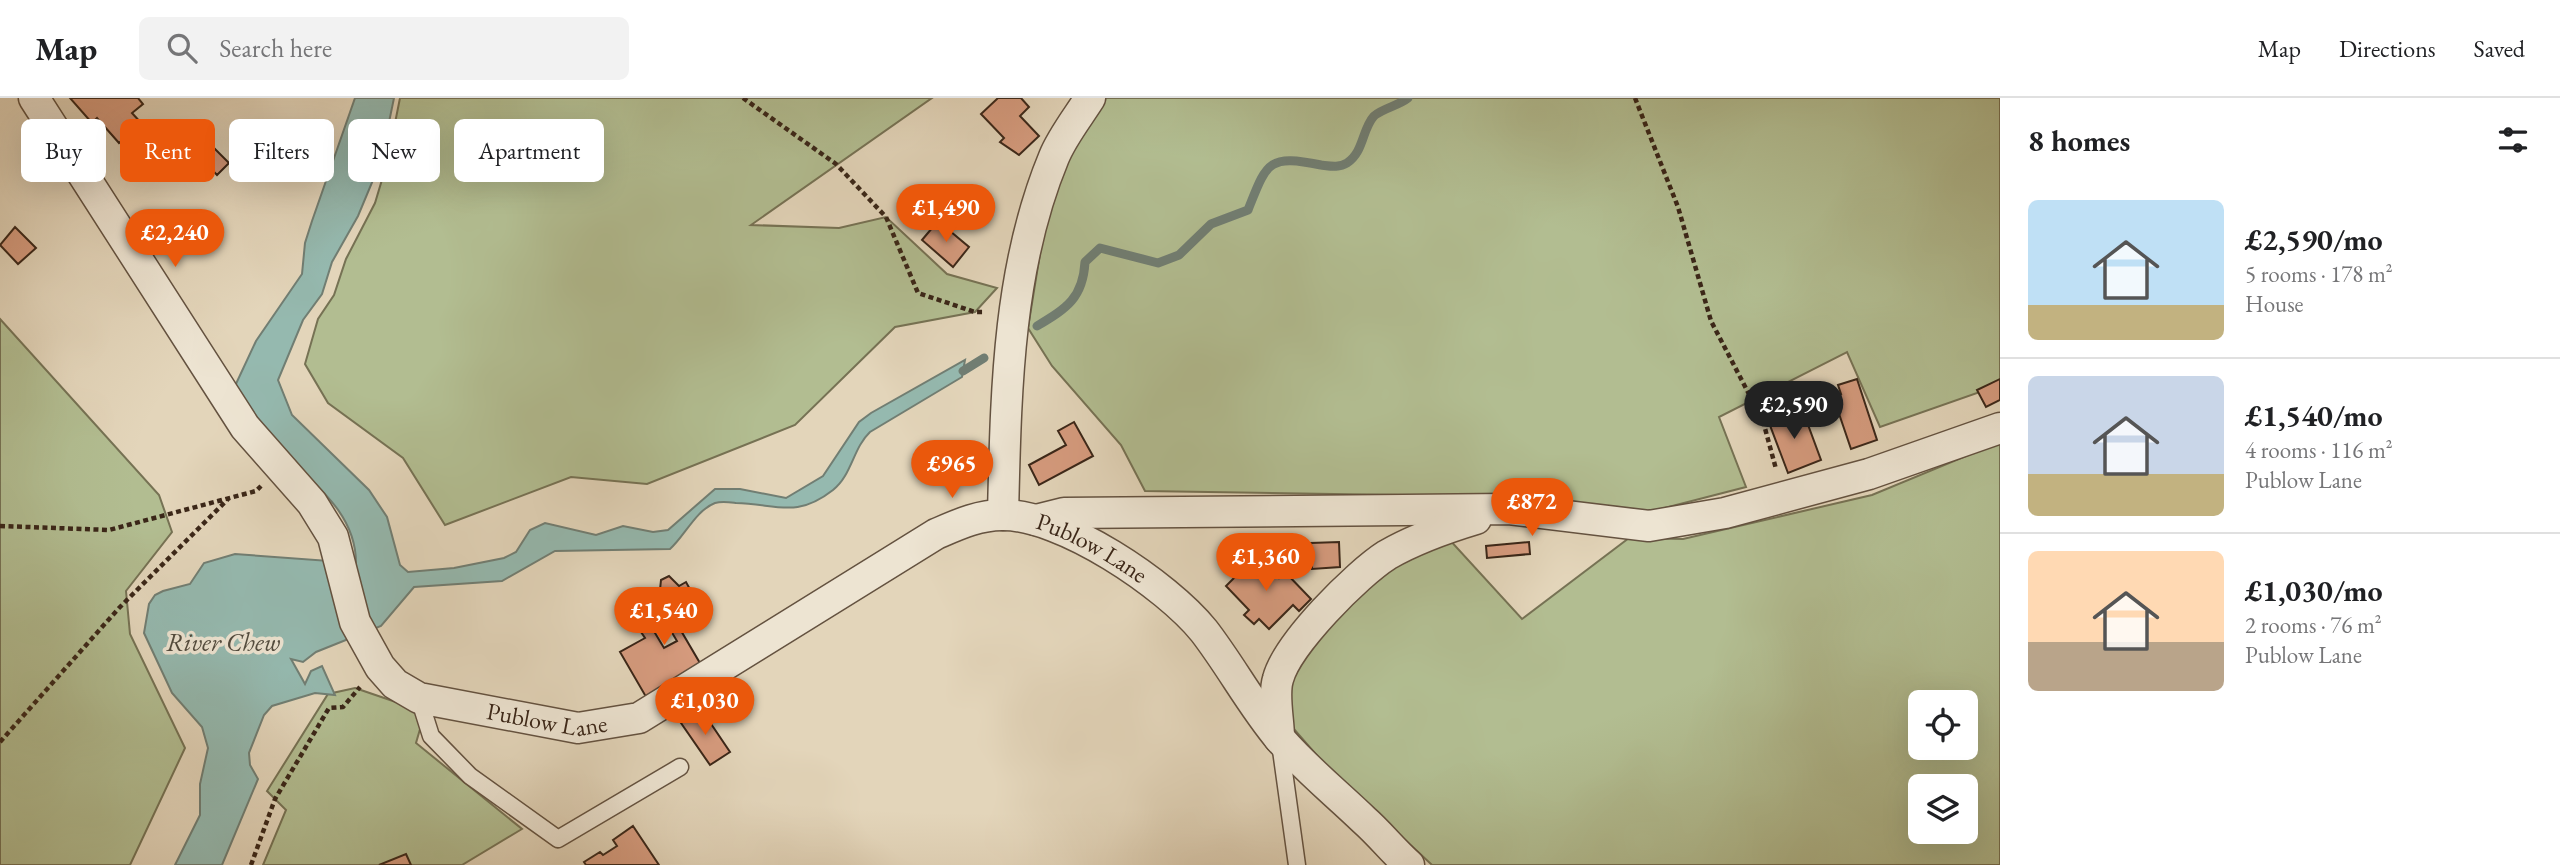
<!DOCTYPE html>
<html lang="en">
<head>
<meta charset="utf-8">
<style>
	body { margin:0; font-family:"EB Garamond",serif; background:#f2f2f2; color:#202124; height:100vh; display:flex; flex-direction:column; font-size:26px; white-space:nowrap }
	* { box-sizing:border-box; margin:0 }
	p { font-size:23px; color:#757577 }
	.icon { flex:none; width:38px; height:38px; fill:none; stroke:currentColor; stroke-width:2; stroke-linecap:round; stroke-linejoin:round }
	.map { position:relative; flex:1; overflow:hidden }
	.panel { display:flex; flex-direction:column; background:#fff; width:560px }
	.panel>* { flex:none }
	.top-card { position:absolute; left:21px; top:21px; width:665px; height:63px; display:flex; gap:14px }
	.tools { position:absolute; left:1908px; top:592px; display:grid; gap:14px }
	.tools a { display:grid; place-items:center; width:70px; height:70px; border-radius:10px; background:#fff; box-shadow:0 7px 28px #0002; font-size:35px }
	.price { position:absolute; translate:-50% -60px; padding:0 16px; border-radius:24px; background:#ea580c; color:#fff; font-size:23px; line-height:46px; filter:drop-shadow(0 2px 4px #0008) }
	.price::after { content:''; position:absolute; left:50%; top:42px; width:21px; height:16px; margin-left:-10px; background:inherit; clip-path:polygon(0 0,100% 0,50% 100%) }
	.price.active { background:#222; color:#fff }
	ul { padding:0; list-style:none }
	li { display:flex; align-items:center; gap:21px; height:175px; padding:0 28px }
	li+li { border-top:2px solid #e0e0e0 }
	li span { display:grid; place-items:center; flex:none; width:196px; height:140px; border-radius:10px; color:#555 }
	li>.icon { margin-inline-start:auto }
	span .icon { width:84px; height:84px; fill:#fffc; stroke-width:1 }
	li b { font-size:30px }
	h2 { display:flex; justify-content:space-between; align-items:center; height:84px; padding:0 28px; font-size:30px }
	.chip { padding:0 24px; border-radius:10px; background:#fff; box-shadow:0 7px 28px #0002; font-size:24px; line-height:63px }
	.chip.active { background:#ea580c; color:#fff }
	header { display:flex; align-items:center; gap:42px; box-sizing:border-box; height:98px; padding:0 35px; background:#fff; border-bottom:2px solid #e0e0e0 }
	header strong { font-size:33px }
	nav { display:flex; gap:38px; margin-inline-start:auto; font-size:24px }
	.search { width:490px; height:63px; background:#f2f2f2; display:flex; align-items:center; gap:18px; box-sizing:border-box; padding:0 24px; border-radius:10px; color:#757577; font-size:26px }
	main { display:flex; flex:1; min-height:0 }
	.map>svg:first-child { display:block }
	.green { fill:#b2bd91; stroke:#767254; stroke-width:2; fill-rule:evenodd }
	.water { fill:#95b9af; stroke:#717e73; stroke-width:2 }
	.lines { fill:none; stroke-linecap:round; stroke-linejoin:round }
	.stream { stroke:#717e73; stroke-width:9 }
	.building { fill:#d69b7e; stroke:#3a2618; stroke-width:2 }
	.lane-casing { stroke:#645240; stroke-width:19 }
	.street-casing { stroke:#645240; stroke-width:33 }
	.path { stroke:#3a2618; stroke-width:4.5; stroke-dasharray:5 3.5; stroke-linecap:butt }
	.lane { stroke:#ede4d2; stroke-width:16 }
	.street { stroke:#ede4d2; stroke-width:30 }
	.labels { text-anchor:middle; stroke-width:7; stroke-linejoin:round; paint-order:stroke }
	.street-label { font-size:24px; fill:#3a2618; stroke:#ede4d2 }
	.water-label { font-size:26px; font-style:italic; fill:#514b3e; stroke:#ede4d2 }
</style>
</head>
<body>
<header>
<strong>Map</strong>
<div class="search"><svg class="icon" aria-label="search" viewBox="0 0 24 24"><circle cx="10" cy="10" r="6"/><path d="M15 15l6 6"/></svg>Search here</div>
<nav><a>Map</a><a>Directions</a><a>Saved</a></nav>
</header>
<main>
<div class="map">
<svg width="2000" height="767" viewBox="0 0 2000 767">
	<rect width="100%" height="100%" fill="#e3d5ba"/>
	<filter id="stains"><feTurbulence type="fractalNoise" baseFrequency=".00286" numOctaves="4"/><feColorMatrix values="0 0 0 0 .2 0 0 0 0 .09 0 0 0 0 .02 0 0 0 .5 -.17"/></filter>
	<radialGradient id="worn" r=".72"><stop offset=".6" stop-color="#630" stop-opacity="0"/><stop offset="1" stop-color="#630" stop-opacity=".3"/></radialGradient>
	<path class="green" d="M400,0H932L751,127L839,130L886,119L947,176L997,190L975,214L895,229L795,327L647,386L571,379L445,427L403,360L328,305L305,266L318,221L334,197L346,161L375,105L387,65Z
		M1106,0H2000V287L1880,329L1847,254L1719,319L1746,389L1645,415L1528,399L1145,393L1121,347L1052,268L1028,230L1048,106L1065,58Z
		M0,221L159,397L172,434L126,493L130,536L185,650L130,767H0Z
		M2000,344V767H1432L1327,669L1293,630L1289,586L1320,531L1368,483L1448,440L1522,521L1629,440L1683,441L1872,397ZM1920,604H1965V649H1920ZM1920,688H1965V733H1920Z
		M355,590L425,614L416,645L522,731L462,767H263L286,712L267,693L328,596Z"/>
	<path class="water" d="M355,0H394L381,63L358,118L332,164L322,196L303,222L278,282L292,317L369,392L387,419L400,467L408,474L454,470L504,460L516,454L530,432L545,425L596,437L623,428L653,434L668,432L715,391H740L786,400L823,378L859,324L871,315L965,262L962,279L870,334C853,350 852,377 833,392C796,421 777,406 736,405C728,404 722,403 715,405C696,412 684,439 670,451L555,453L502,483L414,489L381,528L316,554L303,564L291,561L305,586L311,573L322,568L335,597L315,595L272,608L264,617L249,655L250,667L258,681L222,767H175L200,717V686L208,650L202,629L172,595L144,535L149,506L155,497L163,493L190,486L204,465L235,456L356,465C356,413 311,384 279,351C262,333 249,309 235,288L256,243L302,176L305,145L312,123Z"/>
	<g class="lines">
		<path class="stream" d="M1037,228C1067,210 1083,200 1085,164L1100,150L1158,165L1179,157L1211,126L1248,112C1267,64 1268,56 1321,67C1330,68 1339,70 1347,65C1364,54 1362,31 1374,18C1383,10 1398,8 1408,0
			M963,273L984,260"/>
	</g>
	<path class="building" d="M70,0H138L143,6L132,15L142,26L119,45L97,20L92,25Z
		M998,0H1021L1029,9L1020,18L1039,38L1019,57L1000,44L1004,40L981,16Z
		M210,46L229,65L217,77L198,57Z
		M938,123L969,149L953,169L922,142Z
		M15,129L36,150L18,166L0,147Z
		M1857,281L1877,342L1851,351L1833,298L1841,296L1838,287Z
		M2000,281V302L1986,309L1977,292Z
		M1789,314L1791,320L1804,316L1821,362L1788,375L1768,322Z
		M1074,324L1093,358L1039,387L1029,367L1066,347L1058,333Z
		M1339,444L1340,469L1312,471L1311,445Z
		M1529,444L1530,456L1487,460L1486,448Z
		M1257,457L1279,480L1285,474L1311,501L1299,513L1293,507L1269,531L1259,521L1254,526L1244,517L1249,512L1226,488Z
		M669,478L679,488L686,484L697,504L673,519L704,572L649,604L620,554L645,540L639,531L649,525L664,550L677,543L654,504L663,498L660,492L661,482Z
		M701,611L730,654L710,667L681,625Z
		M633,728L659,767H586L584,764L600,754L603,757L617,748L613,742Z
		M406,756L411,767H379Z"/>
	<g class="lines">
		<defs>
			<path id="lane" d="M419,600L431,638L470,678L558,741L680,669
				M1280,645L1297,767"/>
			<g id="street">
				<path id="s1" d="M34,0L245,329L312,405L333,439L355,524L380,569L395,586L419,600L578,630L639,620L936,436C957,427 978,417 1002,417C1062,416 1167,487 1204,533C1231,568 1252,608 1280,641C1306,671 1336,695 1364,722C1380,736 1393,753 1409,767"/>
				<path d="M1003,417C1006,297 1007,172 1054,59C1062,39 1078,19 1090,0"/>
				<path d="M1036,422L1064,415L1509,411L1649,428L1725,415L1869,376L2000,330"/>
				<path d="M1279,640C1279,622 1273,597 1278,581C1287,546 1357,476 1387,457C1415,441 1446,430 1476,421"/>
			</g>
		</defs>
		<use href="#lane" class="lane-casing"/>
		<use href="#street" class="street-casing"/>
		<path class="path" d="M743,0L836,66L886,119L918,195L975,214H985
			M1635,0L1678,109L1711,223L1763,323L1776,371
			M0,428L109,432L256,393L261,388
			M0,644L119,510L229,400
			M251,767L275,701L329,610L343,609L360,589"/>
		<use href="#lane" class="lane"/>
		<use href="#street" class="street"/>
	</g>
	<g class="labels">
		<g class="street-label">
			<text dy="8" stroke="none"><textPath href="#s1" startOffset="1461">Publow Lane</textPath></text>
			<text dy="8" stroke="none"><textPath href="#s1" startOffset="852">Publow Lane</textPath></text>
		</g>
		<g class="water-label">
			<text x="223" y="553">River Chew</text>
		</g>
	</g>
	<rect width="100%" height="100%" filter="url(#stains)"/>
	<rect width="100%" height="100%" fill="url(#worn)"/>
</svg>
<div class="tools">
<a><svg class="icon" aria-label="locate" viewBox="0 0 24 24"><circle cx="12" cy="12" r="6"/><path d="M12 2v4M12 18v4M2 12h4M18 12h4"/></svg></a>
<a><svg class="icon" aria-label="layers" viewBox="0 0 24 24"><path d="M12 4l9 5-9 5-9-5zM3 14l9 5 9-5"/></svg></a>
</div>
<b class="price" style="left:946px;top:146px">£1,490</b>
<b class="price" style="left:175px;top:171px">£2,240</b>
<b class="price active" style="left:1794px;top:343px">£2,590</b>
<b class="price" style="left:952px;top:402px">£965</b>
<b class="price" style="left:1532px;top:440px">£872</b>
<b class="price" style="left:1266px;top:495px">£1,360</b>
<b class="price" style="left:664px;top:549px">£1,540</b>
<b class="price" style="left:705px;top:639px">£1,030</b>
<div class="top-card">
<a class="chip">Buy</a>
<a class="chip active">Rent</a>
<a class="chip">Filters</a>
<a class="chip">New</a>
<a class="chip">Apartment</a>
</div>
</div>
<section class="panel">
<h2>8 homes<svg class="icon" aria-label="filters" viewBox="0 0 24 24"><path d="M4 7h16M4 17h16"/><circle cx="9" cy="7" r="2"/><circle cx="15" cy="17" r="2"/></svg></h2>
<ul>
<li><span style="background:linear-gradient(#bfe0f5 75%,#c2b280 0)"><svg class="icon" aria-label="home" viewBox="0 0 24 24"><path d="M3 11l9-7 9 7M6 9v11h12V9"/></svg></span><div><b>£2,590/mo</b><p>5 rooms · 178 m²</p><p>House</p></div></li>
<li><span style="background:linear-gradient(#c9d6e8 70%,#c2b280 0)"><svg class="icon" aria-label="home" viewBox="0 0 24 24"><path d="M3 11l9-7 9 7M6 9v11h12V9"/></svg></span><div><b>£1,540/mo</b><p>4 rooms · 116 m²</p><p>Publow Lane</p></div></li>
<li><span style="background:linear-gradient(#ffd9b3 65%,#b9a48a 0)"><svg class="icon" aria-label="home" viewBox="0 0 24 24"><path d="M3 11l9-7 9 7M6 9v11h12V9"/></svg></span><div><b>£1,030/mo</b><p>2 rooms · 76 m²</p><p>Publow Lane</p></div></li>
</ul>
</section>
</main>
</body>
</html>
